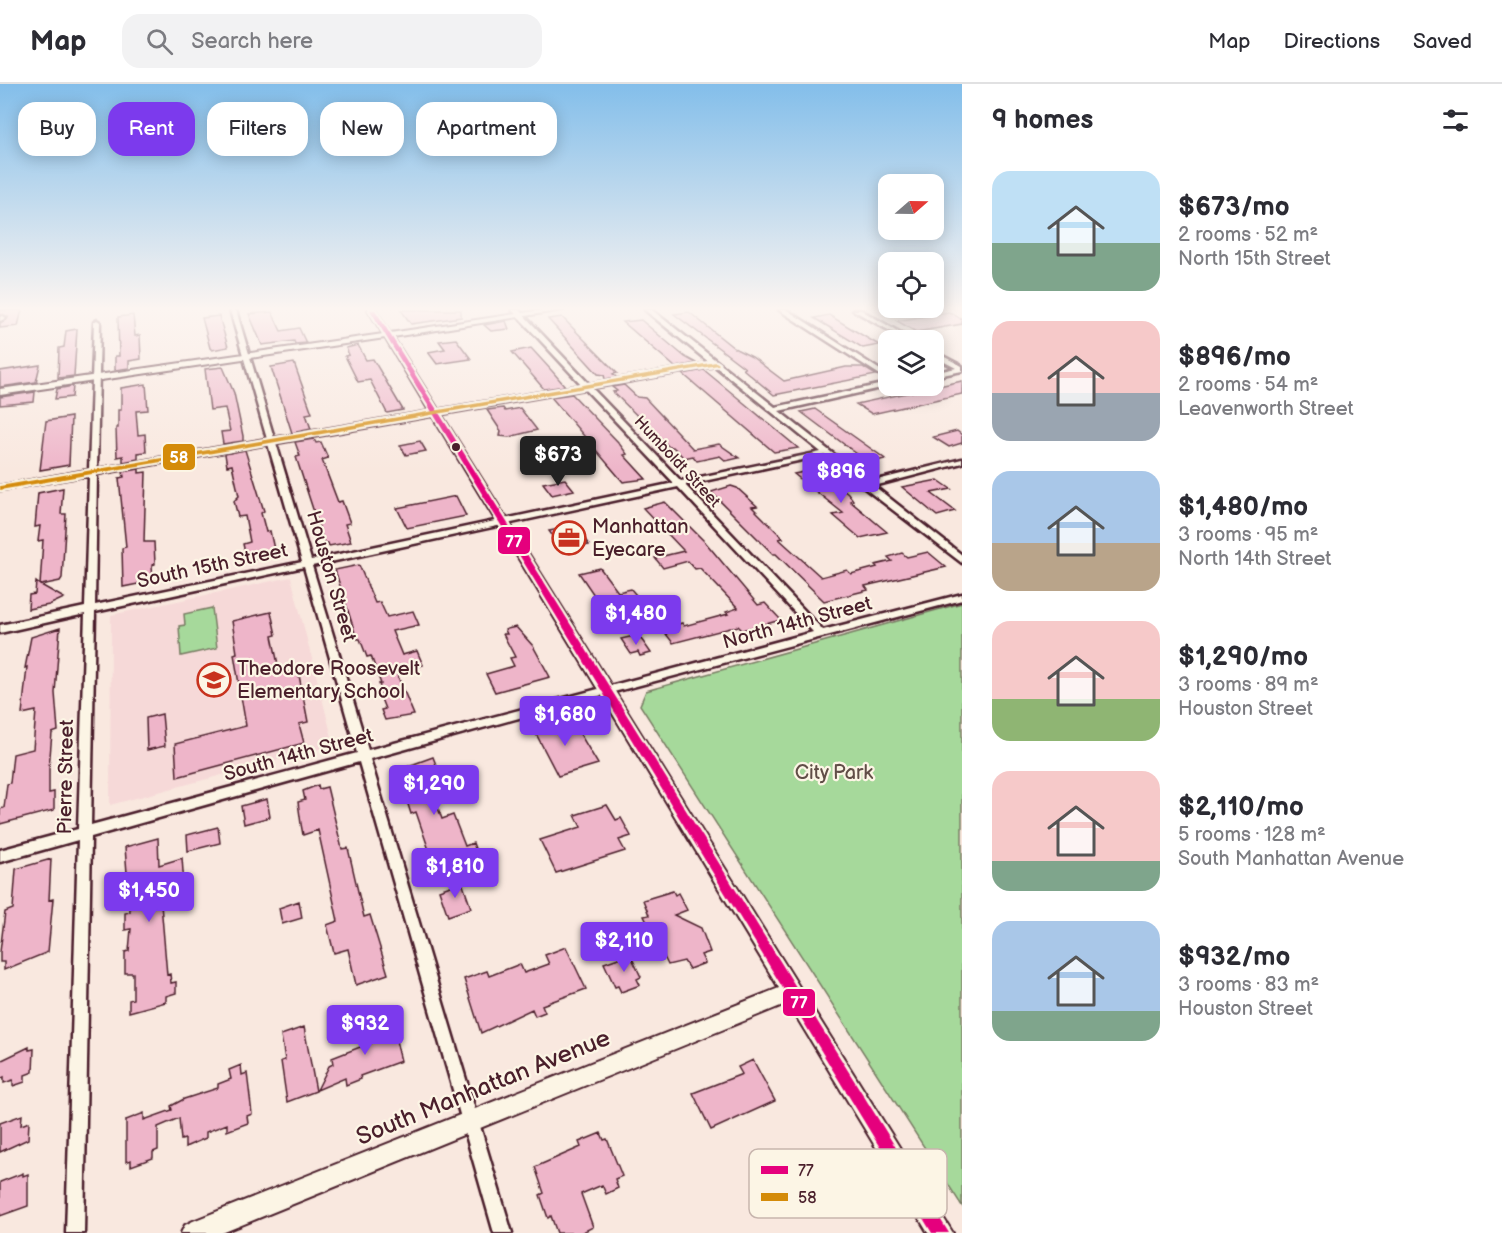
<!DOCTYPE html>
<html lang="en">
<head>
<meta charset="utf-8">
<style>
	body { margin:0; font-family:"Balsamiq Sans",sans-serif; background:#f2f2f3; color:#2b2b33; height:100vh; display:flex; flex-direction:column; font-size:22px; white-space:nowrap }
	* { box-sizing:border-box; margin:0 }
	p { font-size:20px; color:#7c7c81 }
	.icon { flex:none; width:33px; height:33px; fill:none; stroke:currentColor; stroke-width:2; stroke-linecap:round; stroke-linejoin:round }
	.map { position:relative; flex:1; overflow:hidden }
	.panel { display:flex; flex-direction:column; background:#fff; width:540px }
	.panel>* { flex:none }
	.banner { position:absolute; left:18px; top:18px; width:570px; height:54px; display:flex; gap:12px }
	.needle { width:39px; rotate:70deg }
	.fabs { position:absolute; left:878px; top:90px; display:grid; gap:12px }
	.fabs a { display:grid; place-items:center; width:66px; height:66px; border-radius:12px; background:#fff; box-shadow:0 3px 15px #0003; font-size:30px }
	.price { position:absolute; translate:-50% -51px; padding:0 14px; border-radius:6px; background:#7c3aed; color:#fff; font-size:20px; line-height:39px; filter:drop-shadow(0 2px 3px #0008) }
	.price::after { content:''; position:absolute; left:50%; top:36px; width:18px; height:14px; margin-left:-9px; background:inherit; clip-path:polygon(0 0,100% 0,50% 100%) }
	.price.on { background:#222; color:#fff }
	ul { padding:0; list-style:none }
	li { display:flex; align-items:center; gap:18px; height:150px; padding:0 30px }
	li span { display:grid; place-items:center; flex:none; width:168px; height:120px; border-radius:18px; color:#555 }
	li>.icon { margin-inline-start:auto }
	span .icon { width:72px; height:72px; fill:#fffc; stroke-width:1 }
	li b { font-size:26px }
	h2 { display:flex; justify-content:space-between; align-items:center; height:72px; padding:0 30px; font-size:26px }
	.pill { padding:0 21px; border-radius:18px; background:#fff; box-shadow:0 3px 15px #0003; font-size:21px; line-height:54px }
	.pill.on { background:#7c3aed; color:#fff }
	header { display:flex; align-items:center; gap:36px; box-sizing:border-box; height:84px; padding:0 30px; background:#fff; border-bottom:2px solid #e1e1e2 }
	header strong { font-size:28px }
	nav { display:flex; gap:33px; margin-inline-start:auto; font-size:21px }
	.search { width:420px; height:54px; background:#f2f2f3; display:flex; align-items:center; gap:15px; box-sizing:border-box; padding:0 21px; border-radius:18px; color:#7c7c81; font-size:22px }
	main { display:flex; flex:1; min-height:0 }
	.map>svg:first-child { display:block }
	.built { fill:#f6d9d8 }
	.green { fill:#a6d99b; stroke:#787c63; stroke-width:1.5 }
	.building { fill:#eeb5c9; stroke:#4a1f2b; stroke-width:1.5 }
	.lines { fill:none; stroke-linecap:round; stroke-linejoin:round }
	.minor-casing { stroke:#4a1f2b; stroke-width:5 }
	.tertiary-casing { stroke:#4a1f2b; stroke-width:4 }
	.minor { fill:#fcf5e5; fill-rule:evenodd }
	.tertiary { fill:#fcf5e5; fill-rule:evenodd }
	.bus-1-casing { stroke:#fcf5e5; stroke-width:5 }
	.bus-2-casing { stroke:#fcf5e5; stroke-width:5 }
	.bus-1 { fill:#e5007d; fill-rule:evenodd }
	.bus-2 { fill:#d48b09; fill-rule:evenodd }
	.bus-dot { fill:#4a1f2b; stroke:#fcf5e5; stroke-width:2 }
	.labels { text-anchor:middle; stroke-width:4.5; stroke-linejoin:round; paint-order:stroke }
	.far-street-label { font-size:16px; fill:#4a1f2b; stroke:#fcf5e5 }
	.poi-label { font-size:20px; fill:#4a1f2b; stroke:#fcf5e5; text-anchor:start }
	.street-label { font-size:20px; fill:#4a1f2b; stroke:#fcf5e5 }
	.park-label { font-size:20px; fill:#614e47; stroke:#fcf5e5 }
	.near-street-label { font-size:24px; fill:#4a1f2b; stroke:#fcf5e5 }
	.key { fill:#fcf5e5; stroke:#c7b5ad; stroke-width:1.5 }
	.key-label { font-size:16px; fill:#4a1f2b }
	.line-badge { stroke:#fcf5e5; stroke-width:2 }
	.badge-label { font-size:16px; text-anchor:middle; font-weight:bold; fill:#fff }
</style>
</head>
<body>
<header>
<strong>Map</strong>
<div class="search"><svg class="icon" aria-label="search" viewBox="0 0 24 24"><circle cx="10" cy="10" r="6"/><path d="M15 15l6 6"/></svg>Search here</div>
<nav><a>Map</a><a>Directions</a><a>Saved</a></nav>
</header>
<main>
<div class="map">
<svg width="962" height="1149" viewBox="0 0 962 1149">
	<rect width="100%" height="100%" fill="#f9e8df"/>
	<filter id="ink" filterUnits="userSpaceOnUse"><feTurbulence type="fractalNoise" baseFrequency=".0167" numOctaves="2"/><feDisplacementMap in="SourceGraphic" scale="12" xChannelSelector="R" yChannelSelector="G"/><feConvolveMatrix kernelMatrix="1 2 1 2 8 2 1 2 1" color-interpolation-filters="sRGB"/></filter>
	<g filter="url(#ink)">
		<path class="built" d="M291,493L334,661L110,721L111,531Z"/>
		<path class="green" d="M962,519V1122L640,621L646,607Z
			M212,524L217,564L181,572L179,542L185,541L184,530Z"/>
		<path class="building" d="M0,226H22L18,242L0,244V239L8,233L0,231Z
			M401,226H461V233L411,240Z
			M272,228L281,247L299,244L306,259L295,260L294,257L262,261L249,230Z
			M689,228L734,264L752,273L784,297L846,283H863L876,291L774,311L743,285L745,284L674,230Z
			M949,228L962,235V240L916,248L897,237Z
			M133,231L135,252L140,251L141,275L129,277V284L115,286V272H119L118,233Z
			M829,231L867,254L879,261L863,264L814,234Z
			M219,232L228,263L212,266L210,264L202,234Z
			M562,233L617,289L613,290L616,293L605,295L604,291L598,290L548,235Z
			M641,236L685,273L696,279L675,283L623,238Z
			M506,237L509,245L491,247L484,241Z
			M77,245L74,292L58,294L59,264L64,263L66,247Z
			M456,255L471,275L437,280L428,268L445,265L439,257Z
			M358,261L366,276L373,275L403,326L387,329L370,296L358,298L345,272L349,271L346,264Z
			M531,264L552,287L565,302L544,305L512,268Z
			M294,279L312,329L306,330L311,345L292,349L271,283Z
			M40,281L36,298L0,303V287Z
			M223,283L234,309L243,352V357L223,360L221,348L230,347L225,324L210,326L205,285Z
			M704,286L738,314L798,364L774,368L683,290Z
			M962,297V310L872,330L856,320Z
			M146,300L148,326L136,327L138,351L145,350L146,368L138,369V375L123,378V372L117,373L116,344H118V326H121V304Z
			M624,301L637,313L645,314L693,365L719,360L739,374L726,377L720,372L697,377L693,372L684,374L673,363H669L613,308L617,307L612,303Z
			M73,302L72,313L55,315L57,305Z
			M35,308L34,318L0,321V313Z
			M572,310L618,358L627,370L624,371L646,395L623,398L551,313Z
			M503,324L505,327L520,324L537,346L509,353L500,352L501,347L487,326Z
			M815,325L880,371L885,375L869,379L801,328Z
			M71,333L69,381L40,386L46,337Z
			M957,347L962,351V359L949,363L933,353Z
			M314,355L316,359L321,358L328,374L322,376L338,418L342,417L350,439L345,440L351,458L329,462L328,459H324L296,373L300,372L295,358Z
			M420,357L426,367L406,371L400,361Z
			M245,366L264,427L261,429L266,448L270,447L275,470L247,477L243,460L250,458L245,432L238,433L234,417L239,412L232,381L227,382L225,370Z
			M139,385V389L146,388L144,458H154L155,480L152,481L153,497L123,503L122,464L126,463L119,394L124,393L123,388Z
			M819,385L848,409L853,416L850,417L887,448L860,454L833,431L843,429L794,390Z
			M565,395L574,406L552,411L543,399Z
			M938,396L951,405L931,409L955,427L937,432L902,403Z
			M731,402L737,404L757,422L752,423L783,454L779,455L821,493L847,486L851,490L877,483L875,481L892,477L888,473L902,469L907,473L928,468L946,483L865,502L868,506L824,517L776,470H773L711,408Z
			M63,404L61,430H66L62,494L60,497L41,501L64,514L49,521L28,525L29,511L35,510L36,498L40,501L43,456L38,457L40,442L35,443L38,409Z
			M456,412L466,432L407,444L397,424Z
			M665,418L706,459L758,521L765,519L781,536L742,546L738,542L673,559L662,545L682,539L684,542L728,530L726,528L738,524L700,484L695,485L688,477L663,484L655,474L684,467L643,424Z
			M575,442L589,461L563,466L549,447Z
			M359,481L375,519L380,518L387,533L413,527L419,541L392,547L402,571L417,567L423,581L396,588L414,631L385,636L381,626L385,625L378,607L381,606L379,600H381L371,572L367,573L360,555H357L335,486Z
			M600,484L618,508L631,505L641,517L613,525L606,515L598,517L579,489Z
			M271,528L276,551L272,552L280,590L298,586L308,638L299,640L304,659L177,693L175,660L246,642L234,570L237,569L232,537Z
			M516,543L533,562L550,593L495,608L486,590L514,582L510,574L515,573L503,550H507L505,546L507,545Z
			M60,544L55,609L58,647L52,649L49,684V709L54,708V726L0,740V725L4,724L7,700L10,699L13,670L33,665L36,627L22,630L27,583L25,584L31,553Z
			M638,551L644,559L651,569L640,572L638,568L631,570L621,555Z
			M162,630L165,662L147,666L146,634Z
			M570,633L598,680L558,692L533,644Z
			M433,673L440,691L433,693L439,709L433,710L442,735L453,731L465,762L473,759L477,770L431,785L426,770L430,769L416,728L411,730L405,711L409,709L400,685Z
			M318,701L319,705L327,703L342,765L348,764L363,829L364,833L370,831L388,890L356,901L348,865L334,869L327,841L338,837L318,746L303,751L301,740L298,718L305,716L303,707Z
			M267,715L270,733L244,740L241,722Z
			M607,721L616,736L621,734L631,752L619,756L625,767L556,789L540,756L581,743L575,731Z
			M218,743L220,759L188,767L187,751Z
			M158,754L159,781L182,774L184,801L160,808L167,891L170,890L171,899L176,898V909L166,912V918L129,928V916L133,915V889H125V868L129,867L131,845L125,846V829L130,828L125,763Z
			M51,775L49,816L53,815L48,868L4,886V878H0V868L5,828L13,825L16,785Z
			M462,798L471,824L448,832L439,806Z
			M673,807L675,811L678,809L687,826L674,831L701,844L710,868L701,871L705,879L689,885L684,877L668,881L644,832L649,831L643,816Z
			M299,817L302,834L282,840L279,824Z
			M566,863L586,905L542,921L545,928L535,932L532,925L481,949L464,895L487,887L489,892L520,880L524,889L549,880L545,871Z
			M630,870L641,893L637,895L640,901L621,908L618,902L615,903L604,879Z
			M390,932L401,977L360,992L361,995L346,1001L345,994L317,1006L329,982L333,980L332,974L373,958L369,940Z
			M304,943L316,1007L287,1018L281,977L285,976L281,951Z
			M29,963V966L34,965L33,988L25,991V998L13,1002V996L4,999V993L0,995V977Z
			M753,976L775,1017L711,1046L693,1009L742,990L738,983Z
			M241,981L242,991L247,989L252,1030L247,1032L248,1039L227,1047V1040L206,1048V1054L185,1063V1055L181,1056L179,1034L158,1043V1066L153,1068V1074L131,1082V1076L126,1078V1036L144,1029V1036L172,1026L171,1022L184,1015L218,1004V1000L231,995L229,986Z
			M22,1031L21,1041L29,1038L28,1055L0,1068V1039Z
			M601,1049L604,1056L607,1055L622,1092L615,1095L618,1104L606,1110L602,1101L581,1110L593,1143L581,1149H557L551,1132L548,1134L540,1111L544,1109L535,1083L581,1063L579,1058Z
			M23,1089V1092L28,1090V1122L0,1132V1098Z"/>
		<g class="lines">
			<defs>
				<path id="minor" d="M230,226H236L274,354L582,301L512,226H519L589,300L710,279L645,226H652L775,323L888,299V302H890L779,327L869,398L962,375V379L874,402L962,471V479L863,403L826,371L685,401L823,546L962,510V516L606,610L370,675L512,1149H494L359,678L91,753L84,1149H66L78,756L0,778V766L78,745L85,530L0,549V541L85,523L89,391L0,406V402L89,386L94,238L97,236L100,238L97,385L267,355ZM715,282L821,368L681,397L592,304ZM585,305L674,399L311,476L276,359ZM268,360L302,478L95,521L97,390ZM678,403L813,548L368,666L312,482ZM304,483L357,669L91,741L95,528Z
					M779,226H787L888,291V296Z
					M853,226H861L913,256H906Z
					M0,233L3,232L6,234L0,237Z
					M933,267L962,282V287L933,293V289L956,284L933,272Z"/>
				<path id="tertiary" d="M368,226H376L390,249L542,226H563L393,253L953,1149H928L788,919L222,1149H181L185,1141L193,1137L779,904L385,254L0,311V305L383,250Z"/>
			</defs>
			<use href="#minor" class="minor-casing"/>
			<use href="#tertiary" class="tertiary-casing"/>
			<use href="#minor" class="minor"/>
			<use href="#tertiary" class="tertiary"/>
			<defs>
				<path id="bus-1" d="M370,226H375L949,1149H932Z"/>
				<path id="bus-2" d="M716,278L719,280L718,281L0,406V402Z"/>
			</defs>
			<use href="#bus-1" class="bus-1-casing"/>
			<use href="#bus-2" class="bus-2-casing"/>
			<use href="#bus-1" class="bus-1"/>
			<use href="#bus-2" class="bus-2"/>
		</g>
	</g>
	<linearGradient id="sky" x2="0" y2="1"><stop stop-color="#83beea"/><stop offset="0.58" stop-color="#fcf5f1"/><stop offset="1" stop-color="#fcf5f1" stop-opacity="0"/></linearGradient>
	<rect width="962" height="387" fill="url(#sky)"/>
	<defs>
		<symbol id="office-ring" viewBox="-11 -11 22 22"><circle r="9.5" fill="#fcf5e5" stroke="#c8321e" stroke-width="1.5"/><path d="M-6-3h4V-5.5h4V-3h4V5H-6ZM-1-4.5V-3h2v-1.5ZM-6 0V1H6V0Z" fill="#c8321e"/></symbol>
		<symbol id="school-ring" viewBox="-11 -11 22 22"><circle r="9.5" fill="#fcf5e5" stroke="#c8321e" stroke-width="1.5"/><path d="M0-5L7-2L0 1L-7-2ZM-4 1L0 2.5L4 1V4Q0 6-4 4Z" fill="#c8321e"/></symbol>
	</defs>
	<g fill-rule="evenodd">
		<use href="#office-ring" x="550" y="435" width="38" height="38"/>
		<use href="#school-ring" x="195" y="577" width="38" height="38"/>
	</g>
	<circle class="bus-dot" cx="456" cy="363" r="5"/>
	<g class="labels">
		<g class="far-street-label">
			<text transform="translate(678 377) rotate(47)" y="6">Humboldt Street</text>
		</g>
		<g class="poi-label">
			<text x="592" y="449">Manhattan<tspan x="592" dy="23">Eyecare</tspan></text>
			<text x="237" y="591">Theodore Roosevelt<tspan x="237" dy="23">Elementary School</tspan></text>
		</g>
		<g class="street-label">
			<text transform="translate(212 481) rotate(-12)" y="7">South 15th Street</text>
			<text transform="translate(332 492) rotate(74)" y="7">Houston Street</text>
			<text transform="translate(797 538) rotate(-15)" y="7">North 14th Street</text>
			<text transform="translate(298 670) rotate(-15)" y="7">South 14th Street</text>
			<text transform="translate(65 693) rotate(-89)" y="7">Pierre Street</text>
		</g>
		<g class="park-label">
			<text x="834" y="695">City Park</text>
		</g>
		<g class="near-street-label">
			<text transform="translate(483 1003) rotate(-22)" y="8">South Manhattan Avenue</text>
		</g>
	</g>
	<rect x="749" y="1065" width="198" height="69" rx="9" class="key"/>
	<rect x="761" y="1082" width="27" height="8" fill="#e5007d"/>
	<rect x="761" y="1109" width="27" height="8" fill="#d48b09"/>
	<g class="key-label">
		<text x="798" y="1092">77</text>
		<text x="798" y="1119">58</text>
	</g>
	<g class="line-badge">
		<rect x="162" y="359" width="34" height="28" rx="6" fill="#d48b09"/>
		<rect x="497" y="442" width="34" height="29" rx="6" fill="#e5007d"/>
		<rect x="782" y="904" width="34" height="29" rx="6" fill="#e5007d"/>
	</g>
	<g class="badge-label">
		<text x="179" y="379">58</text>
		<text x="514" y="463">77</text>
		<text x="799" y="924">77</text>
	</g>
</svg>
<div class="fabs">
<a><svg class="needle" viewBox="-14 -14 28 28"><path d="M0-13l5 13h-10z" fill="#e53935"/><path d="M0 13l5-13h-10z" fill="#7c7c81"/></svg></a>
<a><svg class="icon" aria-label="locate" viewBox="0 0 24 24"><circle cx="12" cy="12" r="6"/><path d="M12 2v4M12 18v4M2 12h4M18 12h4"/></svg></a>
<a><svg class="icon" aria-label="layers" viewBox="0 0 24 24"><path d="M12 4l9 5-9 5-9-5zM3 14l9 5 9-5"/></svg></a>
</div>
<b class="price on" style="left:558px;top:403px">$673</b>
<b class="price" style="left:841px;top:420px">$896</b>
<b class="price" style="left:636px;top:562px">$1,480</b>
<b class="price" style="left:565px;top:663px">$1,680</b>
<b class="price" style="left:434px;top:732px">$1,290</b>
<b class="price" style="left:455px;top:815px">$1,810</b>
<b class="price" style="left:149px;top:839px">$1,450</b>
<b class="price" style="left:624px;top:889px">$2,110</b>
<b class="price" style="left:365px;top:972px">$932</b>
<div class="banner">
<a class="pill">Buy</a>
<a class="pill on">Rent</a>
<a class="pill">Filters</a>
<a class="pill">New</a>
<a class="pill">Apartment</a>
</div>
</div>
<section class="panel">
<h2>9 homes<svg class="icon" aria-label="filters" viewBox="0 0 24 24"><path d="M4 7h16M4 17h16"/><circle cx="9" cy="7" r="2"/><circle cx="15" cy="17" r="2"/></svg></h2>
<ul>
<li><span style="background:linear-gradient(#bfe0f5 60%,#7fa58c 0)"><svg class="icon" aria-label="home" viewBox="0 0 24 24"><path d="M3 11l9-7 9 7M6 9v11h12V9"/></svg></span><div><b>$673/mo</b><p>2 rooms · 52 m²</p><p>North 15th Street</p></div></li>
<li><span style="background:linear-gradient(#f6c9c9 60%,#9aa5b1 0)"><svg class="icon" aria-label="home" viewBox="0 0 24 24"><path d="M3 11l9-7 9 7M6 9v11h12V9"/></svg></span><div><b>$896/mo</b><p>2 rooms · 54 m²</p><p>Leavenworth Street</p></div></li>
<li><span style="background:linear-gradient(#a9c7e8 60%,#b9a48a 0)"><svg class="icon" aria-label="home" viewBox="0 0 24 24"><path d="M3 11l9-7 9 7M6 9v11h12V9"/></svg></span><div><b>$1,480/mo</b><p>3 rooms · 95 m²</p><p>North 14th Street</p></div></li>
<li><span style="background:linear-gradient(#f6c9c9 65%,#8fb573 0)"><svg class="icon" aria-label="home" viewBox="0 0 24 24"><path d="M3 11l9-7 9 7M6 9v11h12V9"/></svg></span><div><b>$1,290/mo</b><p>3 rooms · 89 m²</p><p>Houston Street</p></div></li>
<li><span style="background:linear-gradient(#f6c9c9 75%,#7fa58c 0)"><svg class="icon" aria-label="home" viewBox="0 0 24 24"><path d="M3 11l9-7 9 7M6 9v11h12V9"/></svg></span><div><b>$2,110/mo</b><p>5 rooms · 128 m²</p><p>South Manhattan Avenue</p></div></li>
<li><span style="background:linear-gradient(#a9c7e8 75%,#7fa58c 0)"><svg class="icon" aria-label="home" viewBox="0 0 24 24"><path d="M3 11l9-7 9 7M6 9v11h12V9"/></svg></span><div><b>$932/mo</b><p>3 rooms · 83 m²</p><p>Houston Street</p></div></li>
</ul>
</section>
</main>
</body>
</html>
